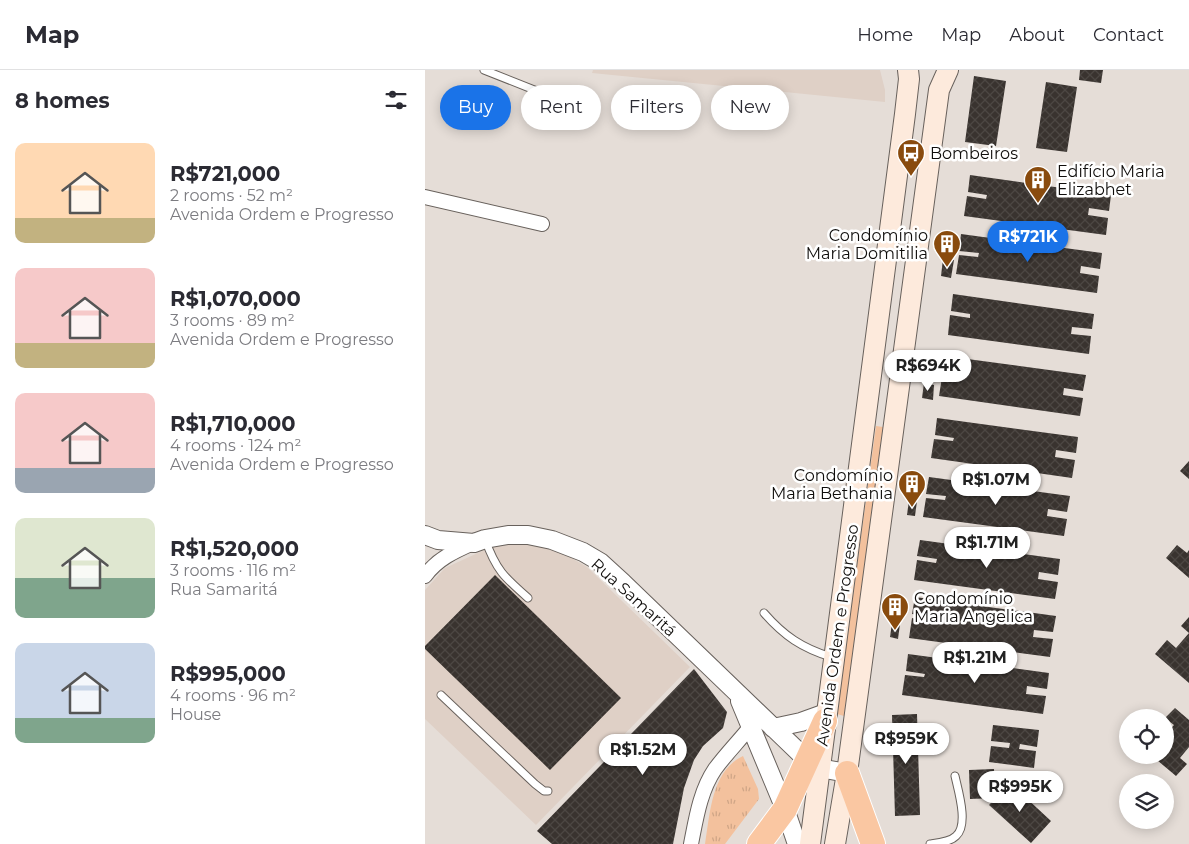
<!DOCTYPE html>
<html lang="en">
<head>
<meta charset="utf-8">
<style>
	body { margin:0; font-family:Montserrat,sans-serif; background:#f2f2f3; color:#2b2b33; height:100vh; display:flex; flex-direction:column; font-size:19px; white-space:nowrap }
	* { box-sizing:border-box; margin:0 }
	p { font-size:16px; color:#7c7c81 }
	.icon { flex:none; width:28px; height:28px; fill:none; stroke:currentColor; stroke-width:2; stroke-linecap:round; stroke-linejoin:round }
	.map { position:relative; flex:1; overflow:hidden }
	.sheet { display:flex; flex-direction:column; background:#fff; width:425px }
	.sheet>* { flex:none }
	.hud { position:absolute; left:15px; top:15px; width:475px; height:45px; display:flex; gap:10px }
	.tools { position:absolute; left:694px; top:639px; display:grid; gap:10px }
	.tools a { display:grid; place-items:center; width:55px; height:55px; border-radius:50%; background:#fff; box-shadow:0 2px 12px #0003; font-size:25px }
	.price { position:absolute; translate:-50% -42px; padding:0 11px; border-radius:18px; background:#fff; color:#222; font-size:16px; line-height:32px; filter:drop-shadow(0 1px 2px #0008) }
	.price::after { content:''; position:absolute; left:50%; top:30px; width:15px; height:11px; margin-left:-8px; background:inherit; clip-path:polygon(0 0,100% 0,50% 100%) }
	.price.on { background:#1a73e8; color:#fff }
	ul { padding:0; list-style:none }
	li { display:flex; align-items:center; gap:15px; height:125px; padding:0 15px }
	li span { display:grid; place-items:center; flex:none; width:140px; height:100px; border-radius:10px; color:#555 }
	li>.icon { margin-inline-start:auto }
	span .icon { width:60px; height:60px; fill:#fffc; stroke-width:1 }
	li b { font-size:21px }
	h2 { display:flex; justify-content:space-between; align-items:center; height:60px; padding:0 15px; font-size:21px }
	.tag { padding:0 18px; border-radius:22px; background:#fff; box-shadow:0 2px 12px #0003; font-size:18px; line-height:45px }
	.tag.on { background:#1a73e8; color:#fff }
	header { display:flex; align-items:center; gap:30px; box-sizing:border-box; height:70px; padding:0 25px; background:#fff; border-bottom:1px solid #e1e1e2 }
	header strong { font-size:24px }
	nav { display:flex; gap:28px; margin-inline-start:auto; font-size:18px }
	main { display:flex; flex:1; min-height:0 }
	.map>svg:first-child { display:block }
	.built { fill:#dfd0c6 }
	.green { fill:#f3c19d }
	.park { fill:url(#park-tufts) }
	.building { fill:url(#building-cross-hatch) }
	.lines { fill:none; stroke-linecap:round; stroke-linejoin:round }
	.service-casing { stroke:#68615c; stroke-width:9 }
	.minor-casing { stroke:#68615c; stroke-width:16 }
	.tertiary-casing { stroke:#68615c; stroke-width:20 }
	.secondary-casing { stroke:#68615c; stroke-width:22 }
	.trunk-casing { stroke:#fff; stroke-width:26 }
	.service { stroke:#fff; stroke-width:7 }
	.minor { stroke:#fff; stroke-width:14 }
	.tertiary { stroke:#fff; stroke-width:18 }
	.secondary { stroke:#fdeadc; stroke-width:20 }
	.trunk { stroke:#fac7a2; stroke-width:24 }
	.labels { text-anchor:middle; stroke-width:5; stroke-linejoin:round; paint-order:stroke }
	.poi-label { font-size:16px; fill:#0f0d0b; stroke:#fff; text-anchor:start }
	.street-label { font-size:16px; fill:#0f0d0b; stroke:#fff }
</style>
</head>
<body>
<header>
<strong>Map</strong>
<nav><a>Home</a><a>Map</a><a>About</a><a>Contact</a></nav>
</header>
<main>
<section class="sheet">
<h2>8 homes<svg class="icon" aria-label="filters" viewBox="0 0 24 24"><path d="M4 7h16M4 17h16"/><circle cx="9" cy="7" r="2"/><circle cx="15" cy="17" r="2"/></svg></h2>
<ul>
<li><span style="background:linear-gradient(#ffd9b3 75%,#c2b280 0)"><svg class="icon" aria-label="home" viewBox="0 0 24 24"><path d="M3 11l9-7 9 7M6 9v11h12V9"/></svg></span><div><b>R$721,000</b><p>2 rooms · 52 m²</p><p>Avenida Ordem e Progresso</p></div></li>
<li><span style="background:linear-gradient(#f6c9c9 75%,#c2b280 0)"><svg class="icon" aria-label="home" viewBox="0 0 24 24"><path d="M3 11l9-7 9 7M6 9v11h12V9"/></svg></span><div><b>R$1,070,000</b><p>3 rooms · 89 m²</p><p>Avenida Ordem e Progresso</p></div></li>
<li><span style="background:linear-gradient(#f6c9c9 75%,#9aa5b1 0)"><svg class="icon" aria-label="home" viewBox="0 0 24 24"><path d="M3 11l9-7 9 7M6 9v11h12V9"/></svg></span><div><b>R$1,710,000</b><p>4 rooms · 124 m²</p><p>Avenida Ordem e Progresso</p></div></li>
<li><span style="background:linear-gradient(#dfe7d0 60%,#7fa58c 0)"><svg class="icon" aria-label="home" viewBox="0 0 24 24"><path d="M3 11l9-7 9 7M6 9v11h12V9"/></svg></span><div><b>R$1,520,000</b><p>3 rooms · 116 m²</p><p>Rua Samaritá</p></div></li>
<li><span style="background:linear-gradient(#c9d6e8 75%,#7fa58c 0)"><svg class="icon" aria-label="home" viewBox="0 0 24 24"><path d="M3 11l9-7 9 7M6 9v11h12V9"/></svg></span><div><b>R$995,000</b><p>4 rooms · 96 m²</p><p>House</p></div></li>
</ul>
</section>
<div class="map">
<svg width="764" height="774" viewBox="0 0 764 774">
	<defs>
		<pattern id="park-tufts" width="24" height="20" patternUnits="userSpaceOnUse" patternTransform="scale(1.25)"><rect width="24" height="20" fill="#f3c19d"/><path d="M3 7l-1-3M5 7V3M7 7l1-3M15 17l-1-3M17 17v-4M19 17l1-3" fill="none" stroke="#cfa586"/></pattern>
		<pattern id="building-cross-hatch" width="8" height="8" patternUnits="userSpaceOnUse" patternTransform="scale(1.25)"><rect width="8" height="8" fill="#39332f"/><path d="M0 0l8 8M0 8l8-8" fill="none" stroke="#4c4743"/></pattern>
	</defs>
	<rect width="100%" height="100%" fill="#e5ddd7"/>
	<path class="built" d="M168,0H455L460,20V32L167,3Z
		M94,471L105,472L136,482L162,497L265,597L111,755L0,649V520L20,498L66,477Z"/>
	<path class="green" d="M451,356L458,357L419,646L412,644Z"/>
	<path class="park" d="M318,686L333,719L334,729L300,774H280C285,745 286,701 318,686Z"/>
	<path class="building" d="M655,0H678L676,13L654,10Z
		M549,6L581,11L571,76L540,72Z
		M621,12L652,17L642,82L611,78Z
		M545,105L686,125L684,141L664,138L663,145L683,148L681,165L539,146L542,126L561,129L562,125L543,122Z
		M536,164L677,183L675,199L656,196L655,203L674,206L672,223L531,204L534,185L553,187L554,183L534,181Z
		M518,189L529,190L526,208L516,206Z
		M528,224L669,244L667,259L647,257L646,264L666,266L664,284L523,265L525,245L545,248V244L526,241Z
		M520,286L661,305L658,321L639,318L638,325L658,328L655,346L514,326L517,307L536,310L537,306L517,303Z
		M499,313L509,315L508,330L497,328Z
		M512,348L653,367L651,383L631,380L630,387L650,390L647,408L506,388L509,369L528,371L529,368L510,365Z
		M764,391V409L755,401Z
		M504,407L645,426L642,442L623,439L622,446L642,449L639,466L498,447L501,428L520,430L521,426L501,424Z
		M484,430L492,431L490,446L482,445Z
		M495,470L635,489L633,505L614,502L613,509L633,512L630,529L489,510L492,490L511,493L512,489L492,486Z
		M752,475L762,483L764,480V508L741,488Z
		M70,505L196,628L125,700L0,579V576Z
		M490,527L631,546L628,562L609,560L608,567L628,569L625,587L484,568L487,548L506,551L507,547L487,544Z
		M764,547V613L730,584L742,570L751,578L764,563L756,556Z
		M467,553L475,554L473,569L465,567Z
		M483,584L624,603L622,619L602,616L601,624L621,626L618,644L477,625L480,605L499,607L500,604L481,601Z
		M269,599L302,642L298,658L278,676L269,690L259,718L248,774H127L112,761Z
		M750,638L764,650V677L755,688L762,694L751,706L726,685H740V665L749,655L740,648Z
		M492,644L495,745L470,746L467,645Z
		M568,655L614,660L612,677L595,674L594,679L611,681L609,698L564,692L566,676L584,678L585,673L566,671Z
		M449,665H461L462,676L449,677Z
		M569,699L570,728L545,729L544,700Z
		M585,713L626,751L606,773L564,735Z"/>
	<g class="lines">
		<defs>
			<path id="service" d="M59,0L127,27
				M60,469C71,500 79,507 103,528
				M339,543C359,566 377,578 406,587
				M16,625L110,714L119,721H123
				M505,774C513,773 525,772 531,766C544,755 533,720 530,706"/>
			<path id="minor" d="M0,127L117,154
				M0,506C12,489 30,481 48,473
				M266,774C271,749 275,721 290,699C301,684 314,671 326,656"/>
			<path id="tertiary" d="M0,465L13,470L49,473L60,469L83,465H103L127,470L158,482L175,492L198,513L383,691L394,698L422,703
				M315,631L360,739L372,774
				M348,658L376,652L401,643"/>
			<path id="secondary" d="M385,774L480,44L484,9L483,0
				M410,774L422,703L514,20L523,0"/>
			<path id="trunk" d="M422,703L448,774
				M334,774L360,739L400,651"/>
		</defs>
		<use href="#service" class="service-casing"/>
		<use href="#minor" class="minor-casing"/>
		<use href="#tertiary" class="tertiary-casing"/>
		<use href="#secondary" class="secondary-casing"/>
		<use href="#trunk" class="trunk-casing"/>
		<use href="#service" class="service"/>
		<use href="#minor" class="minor"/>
		<use href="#tertiary" class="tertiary"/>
		<use href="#secondary" class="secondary"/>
		<use href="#trunk" class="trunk"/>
	</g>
	<defs>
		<symbol id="bus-pin" viewBox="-11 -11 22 30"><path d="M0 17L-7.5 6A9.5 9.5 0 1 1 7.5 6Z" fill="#894b0e" stroke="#fff"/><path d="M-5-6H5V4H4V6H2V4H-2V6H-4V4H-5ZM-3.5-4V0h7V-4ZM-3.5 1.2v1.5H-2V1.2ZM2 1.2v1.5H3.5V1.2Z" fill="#fff"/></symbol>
		<symbol id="building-pin" viewBox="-11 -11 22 30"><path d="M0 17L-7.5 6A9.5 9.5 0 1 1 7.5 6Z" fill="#894b0e" stroke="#fff"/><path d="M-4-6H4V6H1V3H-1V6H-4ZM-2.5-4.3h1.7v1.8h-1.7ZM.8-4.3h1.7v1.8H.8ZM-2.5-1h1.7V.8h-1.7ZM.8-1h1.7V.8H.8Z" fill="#fff"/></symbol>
	</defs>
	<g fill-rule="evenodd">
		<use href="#bus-pin" x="470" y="67" width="32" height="43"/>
		<use href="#building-pin" x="597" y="94" width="32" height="43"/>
		<use href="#building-pin" x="506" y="158" width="32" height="43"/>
		<use href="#building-pin" x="471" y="398" width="32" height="43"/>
		<use href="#building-pin" x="454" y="521" width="32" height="43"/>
	</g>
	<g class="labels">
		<g class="poi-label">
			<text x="505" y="89">Bombeiros</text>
			<text x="632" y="107">Edifício Maria<tspan x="632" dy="18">Elizabhet</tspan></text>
			<text x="503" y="171" text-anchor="end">Condomínio<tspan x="503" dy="18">Maria Domitilia</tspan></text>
			<text x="468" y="411" text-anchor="end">Condomínio<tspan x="468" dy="18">Maria Bethania</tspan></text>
			<text x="489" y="534">Condomínio<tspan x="489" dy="18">Maria Angelica</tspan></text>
		</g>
		<g class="street-label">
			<text transform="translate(209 527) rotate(42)" y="6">Rua Samaritá</text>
			<text transform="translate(412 565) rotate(-82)" y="6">Avenida Ordem e Progresso</text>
		</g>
	</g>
</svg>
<div class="tools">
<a><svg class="icon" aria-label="locate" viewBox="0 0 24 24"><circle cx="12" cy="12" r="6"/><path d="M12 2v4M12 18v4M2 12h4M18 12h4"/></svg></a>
<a><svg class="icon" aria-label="layers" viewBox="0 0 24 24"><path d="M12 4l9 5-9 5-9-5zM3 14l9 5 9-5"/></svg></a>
</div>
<b class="price on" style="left:603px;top:193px">R$721K</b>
<b class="price" style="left:503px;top:322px">R$694K</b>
<b class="price" style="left:571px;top:436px">R$1.07M</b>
<b class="price" style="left:562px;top:499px">R$1.71M</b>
<b class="price" style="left:550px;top:614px">R$1.21M</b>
<b class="price" style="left:481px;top:695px">R$959K</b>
<b class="price" style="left:218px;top:706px">R$1.52M</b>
<b class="price" style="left:595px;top:743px">R$995K</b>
<div class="hud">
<a class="tag on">Buy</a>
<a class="tag">Rent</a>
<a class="tag">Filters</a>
<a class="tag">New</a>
</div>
</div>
</main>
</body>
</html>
